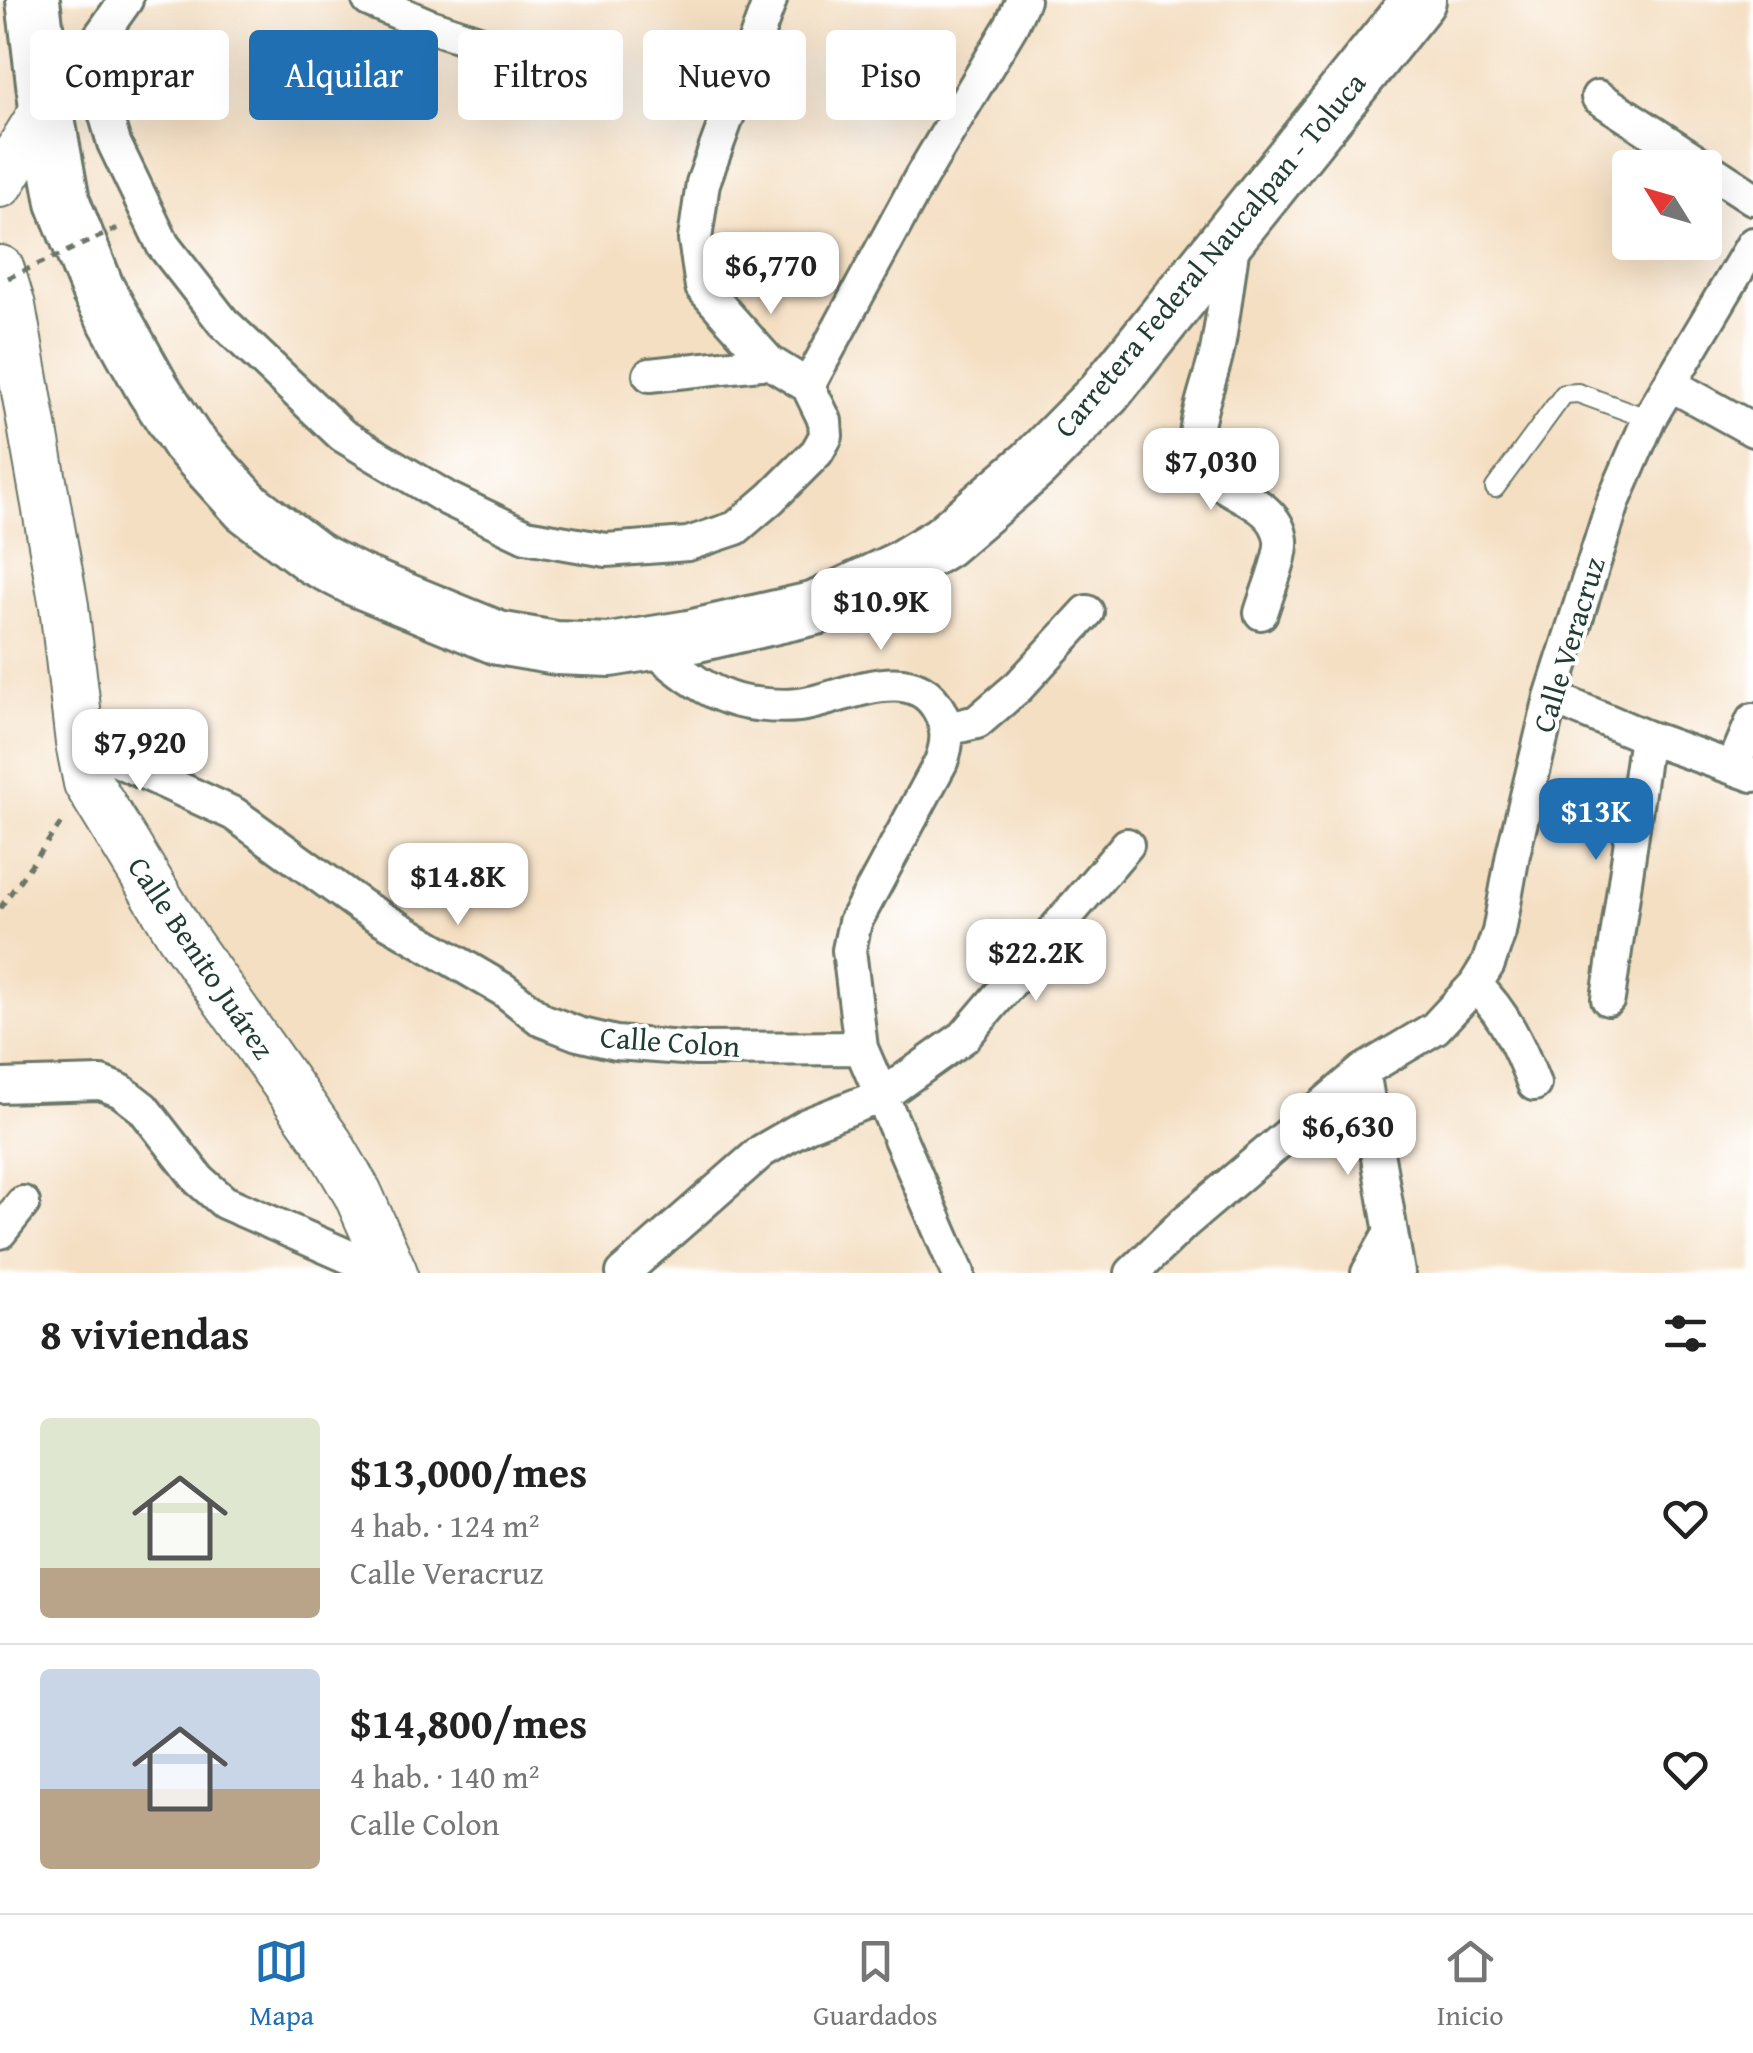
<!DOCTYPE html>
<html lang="es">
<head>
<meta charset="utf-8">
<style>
	body { margin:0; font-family:"Gentium Book Plus",serif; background:#f6f6f6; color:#222; height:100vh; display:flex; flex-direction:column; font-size:38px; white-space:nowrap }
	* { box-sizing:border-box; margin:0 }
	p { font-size:32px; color:#767676 }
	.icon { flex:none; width:55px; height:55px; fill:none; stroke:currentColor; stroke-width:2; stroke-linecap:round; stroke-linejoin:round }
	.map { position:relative; height:1273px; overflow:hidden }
	.drawer { display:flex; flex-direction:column; background:#fff; flex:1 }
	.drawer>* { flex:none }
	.hud { position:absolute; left:30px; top:30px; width:1000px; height:90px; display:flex; gap:20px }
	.needle { width:65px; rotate:307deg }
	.tools { position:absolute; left:1612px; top:150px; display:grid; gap:20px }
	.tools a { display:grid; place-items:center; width:110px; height:110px; border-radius:10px; background:#fff; box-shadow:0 10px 40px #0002; font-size:50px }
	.price { position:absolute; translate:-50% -85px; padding:0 22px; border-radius:20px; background:#fff; color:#222; font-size:32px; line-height:65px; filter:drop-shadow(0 2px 5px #0008) }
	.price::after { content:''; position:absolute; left:50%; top:60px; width:30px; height:22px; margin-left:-15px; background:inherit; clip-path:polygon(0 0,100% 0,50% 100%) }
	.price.active { background:#1f6fb2; color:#fff }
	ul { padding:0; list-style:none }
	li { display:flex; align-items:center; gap:30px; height:250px; padding:0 40px }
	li+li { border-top:2px solid #e0e0e0 }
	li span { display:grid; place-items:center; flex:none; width:280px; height:200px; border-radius:10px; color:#555 }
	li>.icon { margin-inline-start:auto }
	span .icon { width:120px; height:120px; fill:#fffc; stroke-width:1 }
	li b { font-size:42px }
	h2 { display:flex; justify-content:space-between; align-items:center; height:120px; padding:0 40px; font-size:42px }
	.pill { padding:0 35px; border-radius:10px; background:#fff; box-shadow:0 10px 40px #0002; font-size:35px; line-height:90px }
	.pill.active { background:#1f6fb2; color:#fff }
	.tab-bar { display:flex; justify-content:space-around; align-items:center; height:140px; border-top:2px solid #e0e0e0; background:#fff; font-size:28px; color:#767676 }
	.tab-bar a { display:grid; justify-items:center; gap:5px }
	.tab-bar .active { color:#1f6fb2 }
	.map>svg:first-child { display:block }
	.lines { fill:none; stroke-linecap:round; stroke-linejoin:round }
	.service-casing { stroke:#6a7666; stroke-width:22 }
	.minor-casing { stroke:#6a7666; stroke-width:38 }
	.secondary-casing { stroke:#6a7666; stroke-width:52 }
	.primary-casing { stroke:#6a7666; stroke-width:58 }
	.path { stroke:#6a7666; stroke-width:5; stroke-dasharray:8 8; stroke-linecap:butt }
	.service { stroke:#fff; stroke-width:18 }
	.minor { stroke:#fff; stroke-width:32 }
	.secondary { stroke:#fff; stroke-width:48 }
	.primary { stroke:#fff; stroke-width:52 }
	.path-bridge { stroke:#6a7666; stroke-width:5; stroke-dasharray:8 8; stroke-linecap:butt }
	.labels { text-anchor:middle; stroke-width:8; stroke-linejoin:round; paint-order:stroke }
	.street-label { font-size:30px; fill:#1f3d34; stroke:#fff }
</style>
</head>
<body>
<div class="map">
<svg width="1753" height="1273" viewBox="0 0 1753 1273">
	<rect width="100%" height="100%" fill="#fff"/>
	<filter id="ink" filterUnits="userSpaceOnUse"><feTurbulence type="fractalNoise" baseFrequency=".01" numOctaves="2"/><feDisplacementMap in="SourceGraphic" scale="20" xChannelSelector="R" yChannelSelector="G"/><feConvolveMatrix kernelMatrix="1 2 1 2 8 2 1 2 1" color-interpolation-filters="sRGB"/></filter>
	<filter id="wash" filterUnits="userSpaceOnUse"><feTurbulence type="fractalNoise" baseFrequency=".0048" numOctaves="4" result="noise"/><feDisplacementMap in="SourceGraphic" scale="40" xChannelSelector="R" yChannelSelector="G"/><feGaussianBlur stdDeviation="2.25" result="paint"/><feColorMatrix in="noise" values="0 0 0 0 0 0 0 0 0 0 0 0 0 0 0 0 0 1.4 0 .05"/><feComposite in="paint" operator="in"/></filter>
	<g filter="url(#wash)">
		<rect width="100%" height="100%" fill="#f4dfc3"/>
	</g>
	<g filter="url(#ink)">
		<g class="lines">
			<defs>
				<path id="service" d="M1495,488L1564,394L1578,393L1649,419"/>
				<path id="minor" d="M369,0L430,26L524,57L567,79
					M770,0L703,183L695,239L702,287L769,362L808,386
					M88,55L114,143L163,245L223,322L342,435L448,499L526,536L606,550L688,544L736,528L771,498L817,452L826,436L825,421L808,386
					M77,69L126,0
					M1598,97L1753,198
					M1234,238C1228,276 1224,314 1217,351C1211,380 1190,428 1197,456C1208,494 1276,495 1281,540C1283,556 1266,595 1261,613
					M650,375L769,362
					M1670,384L1753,430
					M808,386L921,177L1011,26L1023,0
					M649,644C678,671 715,701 756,704C772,706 794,707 810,703C849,695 913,662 939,710C949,728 948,743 941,762L855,922L849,950L861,1048L958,1273
					M1551,697L1646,737L1753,775
					M947,729L977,722L1019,686L1087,612
					M80,743L234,814L361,906L504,990L542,1020L578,1034L616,1043L696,1049L861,1048
					M1733,767L1753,720
					M1475,985C1504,1012 1520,1048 1534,1084
					M1608,999L1646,737
					M1363,1071L1398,1273
					M0,1086L101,1083L121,1091L143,1108L199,1180L224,1202L386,1273
					M0,1232L23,1203
					M623,1273L762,1151L807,1125L883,1095L964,1037L1127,845
					M1132,1273L1185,1222L1363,1071L1435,1028L1475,985L1488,964L1499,932L1513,854L1551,697L1614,500L1649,419L1753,244
					M1368,1273L1389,1236"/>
				<path id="secondary" d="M0,183L46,108
					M0,270L11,306L64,606L80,743L88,783L181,935L328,1143L358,1194L393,1273"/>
				<path id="primary" d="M33,0L46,108L63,202L98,290L153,389L187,441L247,507L314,558L357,580L498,638L556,648L610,650L689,637L816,608L898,569L943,542L1033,465L1104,393L1419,0"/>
			</defs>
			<use href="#service" class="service-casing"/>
			<use href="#minor" class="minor-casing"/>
			<use href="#secondary" class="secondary-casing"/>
			<use href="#primary" class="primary-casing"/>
			<path class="path" d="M0,908L64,819"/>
			<use href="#service" class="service"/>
			<use href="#minor" class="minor"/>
			<use href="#secondary" class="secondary"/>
			<use href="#primary" class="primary"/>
			<path class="path-bridge" d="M8,278L123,226"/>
		</g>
	</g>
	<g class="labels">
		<g class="street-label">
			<text transform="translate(1210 255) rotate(-50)" y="10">Carretera Federal Naucalpan - Toluca</text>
			<text transform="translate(1569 645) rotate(-73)" y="10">Calle Veracruz</text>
			<text transform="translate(201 958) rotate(56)" y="10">Calle Benito Juárez</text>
			<text transform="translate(670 1042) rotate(4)" y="10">Calle Colon</text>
		</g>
	</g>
</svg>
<div class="tools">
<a><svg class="needle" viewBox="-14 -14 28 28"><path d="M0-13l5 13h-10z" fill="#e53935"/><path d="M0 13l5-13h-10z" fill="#767676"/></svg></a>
</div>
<b class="price" style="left:771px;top:317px">$6,770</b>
<b class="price" style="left:1211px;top:513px">$7,030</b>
<b class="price" style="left:881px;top:653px">$10.9K</b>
<b class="price" style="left:140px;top:794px">$7,920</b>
<b class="price active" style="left:1596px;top:863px">$13K</b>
<b class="price" style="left:458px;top:928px">$14.8K</b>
<b class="price" style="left:1036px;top:1004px">$22.2K</b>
<b class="price" style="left:1348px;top:1178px">$6,630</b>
<div class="hud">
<a class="pill">Comprar</a>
<a class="pill active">Alquilar</a>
<a class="pill">Filtros</a>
<a class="pill">Nuevo</a>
<a class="pill">Piso</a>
</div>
</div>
<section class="drawer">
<h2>8 viviendas<svg class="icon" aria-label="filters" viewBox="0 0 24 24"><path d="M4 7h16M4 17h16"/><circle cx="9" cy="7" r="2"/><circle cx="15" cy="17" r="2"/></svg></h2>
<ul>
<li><span style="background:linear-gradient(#dfe7d0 75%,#b9a48a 0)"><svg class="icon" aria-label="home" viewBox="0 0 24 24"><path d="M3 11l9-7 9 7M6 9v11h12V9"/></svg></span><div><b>$13,000/mes</b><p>4 hab. · 124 m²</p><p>Calle Veracruz</p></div><svg class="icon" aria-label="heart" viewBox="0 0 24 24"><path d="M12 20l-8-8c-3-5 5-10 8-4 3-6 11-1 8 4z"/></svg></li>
<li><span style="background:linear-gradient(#c9d6e8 60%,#b9a48a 0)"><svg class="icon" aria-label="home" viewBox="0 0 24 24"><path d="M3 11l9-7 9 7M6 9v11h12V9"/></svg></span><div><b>$14,800/mes</b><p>4 hab. · 140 m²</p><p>Calle Colon</p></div><svg class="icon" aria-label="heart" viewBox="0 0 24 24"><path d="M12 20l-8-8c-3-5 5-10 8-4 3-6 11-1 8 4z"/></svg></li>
</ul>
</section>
<nav class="tab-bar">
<a class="active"><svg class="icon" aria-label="map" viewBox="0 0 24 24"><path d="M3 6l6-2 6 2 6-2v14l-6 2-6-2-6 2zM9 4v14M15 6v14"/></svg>Mapa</a>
<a><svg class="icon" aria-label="saved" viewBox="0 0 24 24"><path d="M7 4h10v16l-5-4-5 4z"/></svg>Guardados</a>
<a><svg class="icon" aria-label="home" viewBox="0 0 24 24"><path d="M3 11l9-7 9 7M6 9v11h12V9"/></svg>Inicio</a>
</nav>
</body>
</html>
